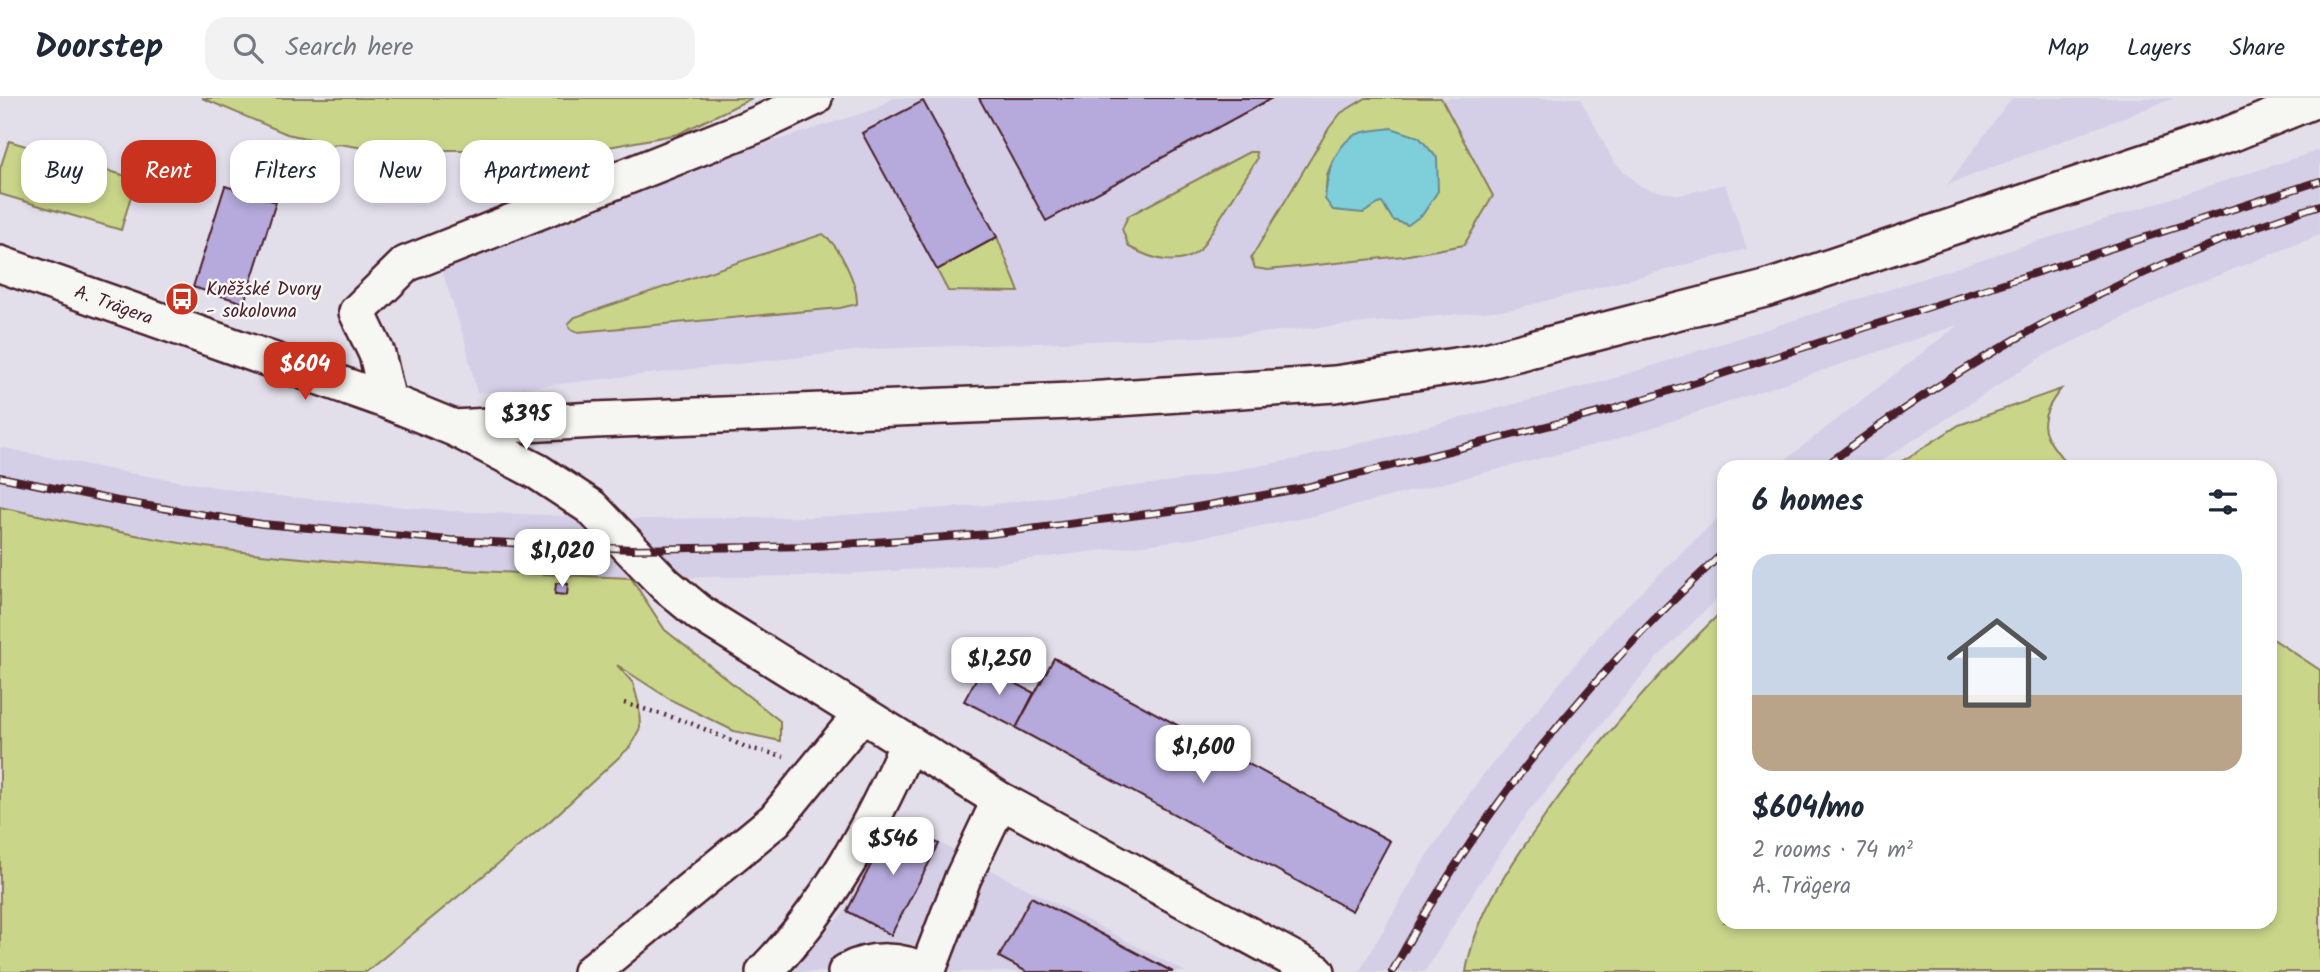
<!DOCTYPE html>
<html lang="en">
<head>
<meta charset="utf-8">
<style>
	body { margin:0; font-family:Kalam,sans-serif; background:#f2f2f3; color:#1f2937; height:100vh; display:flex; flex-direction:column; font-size:26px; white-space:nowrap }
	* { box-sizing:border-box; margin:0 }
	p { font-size:23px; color:#747a83 }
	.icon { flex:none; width:38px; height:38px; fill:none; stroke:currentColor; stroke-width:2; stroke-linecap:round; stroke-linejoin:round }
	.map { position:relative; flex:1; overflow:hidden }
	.side { position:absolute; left:1717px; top:362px; width:560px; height:469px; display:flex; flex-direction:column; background:#fff; border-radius:21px; box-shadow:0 4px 10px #0003 }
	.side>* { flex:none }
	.guide { position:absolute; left:21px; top:42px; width:665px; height:63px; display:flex; gap:14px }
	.price { position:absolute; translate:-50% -60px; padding:0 16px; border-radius:14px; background:#fff; color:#222; font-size:23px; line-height:46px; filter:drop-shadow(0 2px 4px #0008) }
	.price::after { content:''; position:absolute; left:50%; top:42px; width:21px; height:16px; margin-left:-10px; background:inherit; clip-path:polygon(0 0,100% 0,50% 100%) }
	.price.current { background:#c8321e; color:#fff }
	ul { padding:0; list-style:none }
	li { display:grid; align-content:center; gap:14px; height:371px; padding:0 35px }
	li+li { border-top:2px solid #e0e1e3 }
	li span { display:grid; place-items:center; height:217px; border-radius:21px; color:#555 }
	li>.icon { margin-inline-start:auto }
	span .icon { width:126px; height:126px; fill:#fffc; stroke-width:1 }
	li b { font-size:30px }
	h2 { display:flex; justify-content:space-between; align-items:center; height:84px; padding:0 35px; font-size:30px }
	.pill { padding:0 24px; border-radius:21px; background:#fff; box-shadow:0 4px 10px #0003; font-size:24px; line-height:63px }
	.pill.current { background:#c8321e; color:#fff }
	header { display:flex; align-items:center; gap:42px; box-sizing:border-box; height:98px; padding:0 35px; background:#fff; border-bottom:2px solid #e0e1e3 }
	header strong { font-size:33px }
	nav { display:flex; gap:38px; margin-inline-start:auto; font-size:24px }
	.search { width:490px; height:63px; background:#f2f2f3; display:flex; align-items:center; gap:18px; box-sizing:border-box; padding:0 24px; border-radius:21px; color:#747a83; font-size:26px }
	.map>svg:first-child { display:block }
	.built { fill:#d4cfe6 }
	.green { fill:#c9d68a; stroke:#8a7a5a; stroke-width:2; fill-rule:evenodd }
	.water { fill:#7ecfd9; stroke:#698993; stroke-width:2 }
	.building { fill:#b5aadb; stroke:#4a1f2b; stroke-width:2 }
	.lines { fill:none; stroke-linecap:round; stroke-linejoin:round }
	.minor-casing { stroke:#4a1f2b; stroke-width:40 }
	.path { stroke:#4a1f2b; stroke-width:4.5; stroke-dasharray:2 5; stroke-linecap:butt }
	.minor { stroke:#f6f6f2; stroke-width:35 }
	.rail-casing { stroke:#4a1f2b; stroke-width:8 }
	.rail { stroke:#f6f6f2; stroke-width:5; stroke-dasharray:16; stroke-linecap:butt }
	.labels { text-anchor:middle; stroke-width:5; stroke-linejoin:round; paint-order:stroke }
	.poi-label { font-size:19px; fill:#4a1f2b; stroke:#f6f6f2; text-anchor:start }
	.street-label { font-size:19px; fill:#4a1f2b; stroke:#f6f6f2 }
</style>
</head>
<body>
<header>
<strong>Doorstep</strong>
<div class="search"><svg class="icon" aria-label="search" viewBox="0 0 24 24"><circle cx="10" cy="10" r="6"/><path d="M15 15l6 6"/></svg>Search here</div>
<nav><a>Map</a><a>Layers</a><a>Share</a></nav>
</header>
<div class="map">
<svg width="2320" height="874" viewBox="0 0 2320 874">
	<rect width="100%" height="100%" fill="#e2dfeb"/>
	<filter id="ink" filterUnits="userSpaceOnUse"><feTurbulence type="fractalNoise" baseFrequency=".0143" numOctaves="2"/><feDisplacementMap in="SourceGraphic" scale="14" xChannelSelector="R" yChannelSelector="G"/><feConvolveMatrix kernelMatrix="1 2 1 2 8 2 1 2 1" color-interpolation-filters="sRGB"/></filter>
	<g filter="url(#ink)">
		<path class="built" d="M893,0H1580L1614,64L1638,86L1647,91L1679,97L1725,86L1747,151L1514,211L1227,238L874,251L477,295L464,240L441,170L650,83L875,11Z
			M2012,0H2174L1947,87Z
			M2320,52V137L2179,193L2043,258L1872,369H1776L1958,227L1618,341L1309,419L1191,441L993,466L816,478L631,480L448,472L258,456L113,432L0,409V349L123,374L266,397L452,413L633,421L814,419L987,407L1181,382L1297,361L1602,284Z
			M1724,414V494L1656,561L1529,713L1475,792L1425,874H1359L1425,760L1482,678L1613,521Z
			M893,720L972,762L1186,874H786L844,814Z"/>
		<path class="green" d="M202,0H752L678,36L566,57L475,50L470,52H376L339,46L315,50L310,41L287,36Z
			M1366,0H1441L1493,98L1464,147L1403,158L1268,172L1255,170L1251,160L1329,30L1341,15ZM1334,60L1408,127L1393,122L1382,104L1325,101L1327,77Z
			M9,43L136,81L121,132L0,96V71Z
			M1249,54H1256L1257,61L1200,152C1178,171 1152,161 1129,149L1122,131L1128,118Z
			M823,136C839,147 858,186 857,206L840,210L578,234L570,231L568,226L575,219Z
			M997,139L1019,194L948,193L937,172Z
			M2061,291C2032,327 2044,337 2069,369H1893L1959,327Z
			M0,409C86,427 173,447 261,456C384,469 508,475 631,480L665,532L780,623V643L734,633L671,602L617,567L633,585L639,607L640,630L630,649L550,723L366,874H0Z
			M1724,511V824H2270V539L2320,572V874H1466C1475,820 1505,775 1536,731C1591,651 1655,579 1724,511Z"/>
		<path class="water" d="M1391,30L1419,39L1437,60L1438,93L1423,116L1408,127L1393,122L1382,104L1363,115L1333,112L1325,101C1327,79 1332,52 1353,38C1362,32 1380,32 1391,30Z"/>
		<path class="building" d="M979,0H1272L1046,123Z
			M923,3L997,139L937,172L862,35Z
			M225,88L276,104L244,205L193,189Z
			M556,485L568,486L567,497L555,496Z
			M1054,560L1390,743L1352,813L1016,630Z
			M983,568L1034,595L1016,630L964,603Z
			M894,722L939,746L891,837L847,813Z
			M1031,799L1173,874H1027L999,859Z"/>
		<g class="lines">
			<defs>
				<path id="minor" d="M0,166L388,303L454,330L538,374L591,409L666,487L701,516L1000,702L1317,874
					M388,303L377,256L357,214L406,166L759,26L814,0
					M454,330L595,322L1072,303L1335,286L1482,264L1765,191L2233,35L2319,0
					M591,874L775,722L860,618
					M764,874C828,809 871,729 908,646
					M846,874C871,860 901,861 925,874
					M927,874L963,780L1000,702"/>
			</defs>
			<use href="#minor" class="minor-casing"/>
			<path class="path" d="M624,605L688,624L748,650L784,658"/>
			<use href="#minor" class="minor"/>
			<defs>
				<path id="rail" d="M1824,369C1971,255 2143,163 2320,107
					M0,379L118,403L262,426L450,442L632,451L815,448L990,436L1186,411L1303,390L1610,312L2320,83
					M1392,874C1477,716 1592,575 1724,454"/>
			</defs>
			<use href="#rail" class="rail-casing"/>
			<use href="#rail" class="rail"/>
		</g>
	</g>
	<defs>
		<symbol id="bus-disc" viewBox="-11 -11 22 22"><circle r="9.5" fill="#c8321e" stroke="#f6f6f2"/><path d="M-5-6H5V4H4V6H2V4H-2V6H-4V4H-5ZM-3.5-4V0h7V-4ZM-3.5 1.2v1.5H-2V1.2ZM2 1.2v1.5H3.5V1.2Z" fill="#fff"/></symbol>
	</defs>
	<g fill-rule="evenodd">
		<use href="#bus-disc" x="163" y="182" width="38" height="38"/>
	</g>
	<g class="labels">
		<g class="poi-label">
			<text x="206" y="197">Kněžské Dvory<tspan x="206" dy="22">- sokolovna</tspan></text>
		</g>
		<g class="street-label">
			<text transform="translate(114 206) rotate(20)" y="7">A. Trägera</text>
		</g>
	</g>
</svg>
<b class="price current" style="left:305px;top:304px">$604</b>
<b class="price" style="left:526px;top:354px">$395</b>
<b class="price" style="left:562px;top:491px">$1,020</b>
<b class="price" style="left:999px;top:599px">$1,250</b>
<b class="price" style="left:1203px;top:687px">$1,600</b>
<b class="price" style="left:893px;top:779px">$546</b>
<div class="guide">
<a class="pill">Buy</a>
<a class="pill current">Rent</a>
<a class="pill">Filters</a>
<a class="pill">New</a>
<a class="pill">Apartment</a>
</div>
<section class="side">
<h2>6 homes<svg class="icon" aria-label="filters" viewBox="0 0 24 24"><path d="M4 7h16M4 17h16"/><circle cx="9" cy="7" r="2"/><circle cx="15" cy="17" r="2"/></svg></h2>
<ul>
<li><span style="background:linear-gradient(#c9d6e8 65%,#b9a48a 0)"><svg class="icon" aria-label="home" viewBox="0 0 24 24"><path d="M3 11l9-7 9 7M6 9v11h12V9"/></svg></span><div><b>$604/mo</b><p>2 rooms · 74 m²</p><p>A. Trägera</p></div></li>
</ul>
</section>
</div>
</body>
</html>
